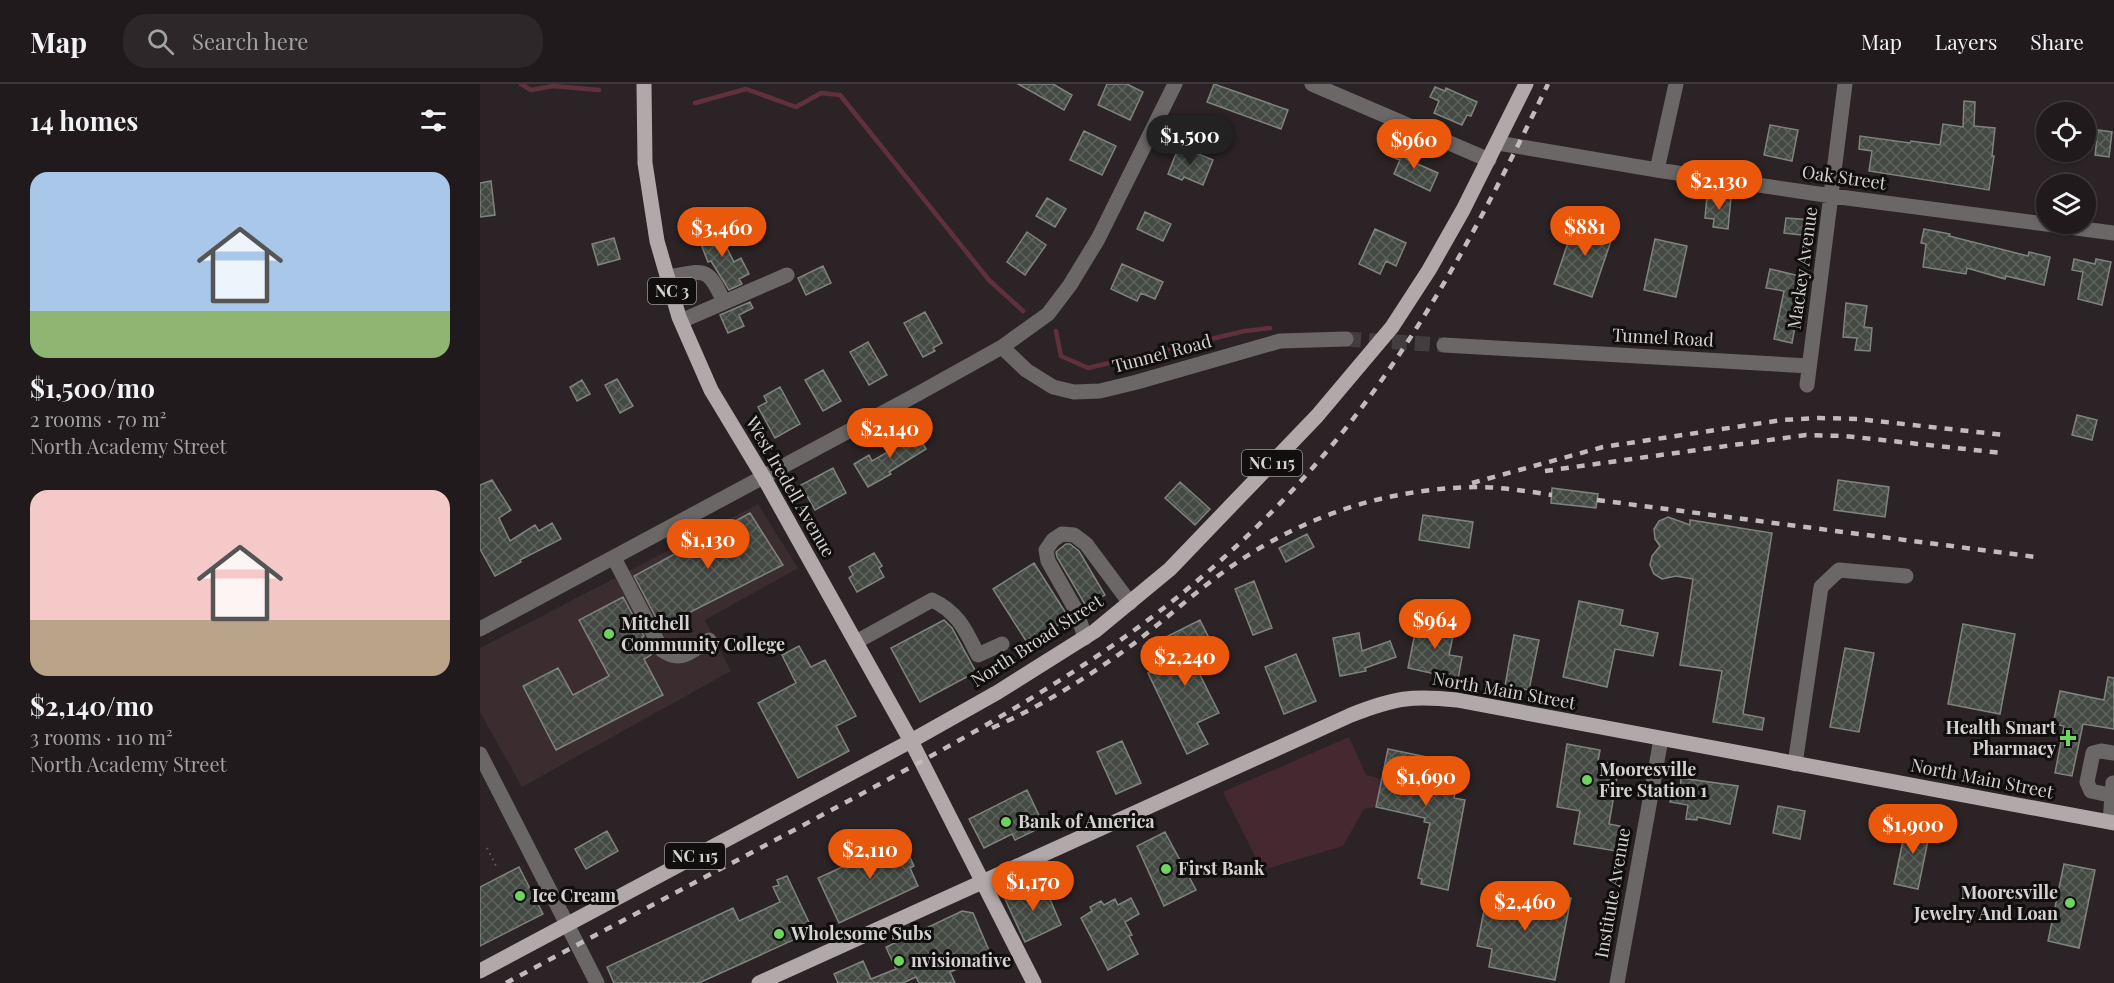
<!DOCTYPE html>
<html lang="en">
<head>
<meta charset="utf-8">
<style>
	body { margin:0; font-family:"Playfair Display",serif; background:#2d2729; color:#f1f3f6; height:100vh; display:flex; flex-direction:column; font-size:22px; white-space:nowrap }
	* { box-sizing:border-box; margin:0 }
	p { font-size:20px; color:#a2a1a3 }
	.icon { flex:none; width:33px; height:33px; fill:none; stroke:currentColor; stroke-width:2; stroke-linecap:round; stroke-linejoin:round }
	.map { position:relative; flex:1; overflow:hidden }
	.side { display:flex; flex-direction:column; background:#201a1c; width:480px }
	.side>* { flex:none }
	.controls { position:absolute; left:1556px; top:18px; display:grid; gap:12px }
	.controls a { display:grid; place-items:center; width:60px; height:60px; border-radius:50%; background:#201a1c; box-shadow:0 2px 4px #0004,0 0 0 2px #3d383b; font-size:30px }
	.price { position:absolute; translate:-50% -51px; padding:0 14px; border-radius:21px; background:#ea580c; color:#fff; font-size:20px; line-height:39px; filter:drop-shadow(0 2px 3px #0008) }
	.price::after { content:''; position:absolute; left:50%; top:36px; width:18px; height:14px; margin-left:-9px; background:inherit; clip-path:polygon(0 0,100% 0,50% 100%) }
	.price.on { background:#222; color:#fff }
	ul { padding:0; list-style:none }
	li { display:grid; align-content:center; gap:12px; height:318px; padding:0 30px }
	li span { display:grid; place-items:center; height:186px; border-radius:18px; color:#555 }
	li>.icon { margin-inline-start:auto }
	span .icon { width:108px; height:108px; fill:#fffc; stroke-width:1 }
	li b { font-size:26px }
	h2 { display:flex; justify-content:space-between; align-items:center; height:72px; padding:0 30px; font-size:26px }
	header { display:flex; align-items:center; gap:36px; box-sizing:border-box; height:84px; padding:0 30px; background:#201a1c; border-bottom:2px solid #3d383b }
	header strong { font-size:28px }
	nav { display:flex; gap:33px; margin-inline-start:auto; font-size:21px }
	.search { width:420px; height:54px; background:#2d2729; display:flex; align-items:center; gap:15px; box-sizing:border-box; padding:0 21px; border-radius:24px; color:#a2a1a3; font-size:22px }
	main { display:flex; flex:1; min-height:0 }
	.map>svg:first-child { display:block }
	.built { fill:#3a2c2f }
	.park { fill:#452830 }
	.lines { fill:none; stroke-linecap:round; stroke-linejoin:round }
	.stream { stroke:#61303d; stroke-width:4.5 }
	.building { fill:url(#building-cross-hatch); stroke:#7e847d; stroke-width:1.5 }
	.minor-tunnel { stroke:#443d3f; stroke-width:15; stroke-dasharray:15 8; stroke-linecap:butt }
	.path { stroke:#615a5b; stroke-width:2; stroke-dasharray:1.5 4.5; stroke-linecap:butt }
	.minor { stroke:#6b6767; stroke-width:15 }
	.major { stroke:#b0a8a9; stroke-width:15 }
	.rail { stroke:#c1bbbc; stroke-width:4.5; stroke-dasharray:8 8; stroke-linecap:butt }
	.poi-dot { fill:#6fd360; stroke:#110e0e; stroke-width:2 }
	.labels { text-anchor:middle; stroke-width:6; stroke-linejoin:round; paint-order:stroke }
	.shield { fill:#110e0e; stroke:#9a9696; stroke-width:1.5 }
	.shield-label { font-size:16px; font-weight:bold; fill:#d5d0d1 }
	.street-label { font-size:18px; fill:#d5d0d1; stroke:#110e0e }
	.poi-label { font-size:18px; font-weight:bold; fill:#d5d0d1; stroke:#110e0e; text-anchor:start }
</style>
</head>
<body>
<header>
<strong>Map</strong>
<div class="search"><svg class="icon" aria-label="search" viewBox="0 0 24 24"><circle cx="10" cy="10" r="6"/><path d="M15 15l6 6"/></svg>Search here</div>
<nav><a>Map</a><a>Layers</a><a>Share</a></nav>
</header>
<main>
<section class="side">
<h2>14 homes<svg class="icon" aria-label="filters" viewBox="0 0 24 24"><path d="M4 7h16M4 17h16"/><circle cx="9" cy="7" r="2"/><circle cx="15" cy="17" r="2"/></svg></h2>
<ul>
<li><span style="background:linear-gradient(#a9c7e8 75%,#8fb573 0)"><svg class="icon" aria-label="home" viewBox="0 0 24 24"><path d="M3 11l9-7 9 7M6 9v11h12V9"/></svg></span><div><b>$1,500/mo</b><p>2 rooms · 70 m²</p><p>North Academy Street</p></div></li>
<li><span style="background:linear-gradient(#f6c9c9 70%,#b9a48a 0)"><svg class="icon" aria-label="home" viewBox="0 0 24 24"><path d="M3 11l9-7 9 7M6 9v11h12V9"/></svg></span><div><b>$2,140/mo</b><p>3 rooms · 110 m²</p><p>North Academy Street</p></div></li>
</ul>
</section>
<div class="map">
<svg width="1634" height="899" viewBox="0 0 1634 899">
	<defs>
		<pattern id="building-cross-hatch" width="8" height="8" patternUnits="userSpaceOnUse" patternTransform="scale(1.5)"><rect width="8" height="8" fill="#444943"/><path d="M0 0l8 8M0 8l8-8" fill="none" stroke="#5e625d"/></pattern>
	</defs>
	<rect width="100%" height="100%" fill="#2b2325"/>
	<path class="built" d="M278,420L318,484L225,536L251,587L42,703L0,628V564Z"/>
	<path class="park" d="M869,653L886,691L902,695L896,723L884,725L863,762L782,786L743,708Z"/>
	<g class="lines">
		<path class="stream" d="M41,0L51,6L73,2L119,6
			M215,19L266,5L316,23L341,9L360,11L509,196L543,227
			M576,247L581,272L608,284L765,247L790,244"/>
	</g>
	<path class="building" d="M538,0H573L592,11L584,26Z
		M627,0H647L663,8L650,36L618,21Z
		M734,0L808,26L801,45L727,18Z
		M955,3L965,7L966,4L997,18L991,32L987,31L982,41L954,29L959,17L950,13Z
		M1484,17L1495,18L1494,42L1515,44L1512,72H1514L1509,106L1389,87L1392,67L1379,65L1380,52L1430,59L1431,57L1460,61L1463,40L1483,43Z
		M1290,41L1318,46L1312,77L1284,71Z
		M1618,46L1632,48L1629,73L1615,71Z
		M604,47L636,62L622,91L590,76Z
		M699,62L733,76L723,101L704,93L702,96L688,90Z
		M917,62L930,67L926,75L958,89L950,107L914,90L920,76L912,73Z
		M11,97L15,131L0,133V99Z
		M1227,111L1251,113L1248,145L1233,143L1234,135L1225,134Z
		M567,114L586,125L575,143L556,132Z
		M665,128L691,140L683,157L657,145Z
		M1120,133L1137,139L1112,213L1074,200L1095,138L1116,145Z
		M1306,134L1333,136L1331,152L1304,149Z
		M235,141L254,178L261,174L269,190L259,195L262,200L249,206L231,177L228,178L217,150Z
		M895,145L926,159L916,182L906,177L900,190L879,180Z
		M1444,145L1470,150L1469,152L1548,172L1549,168L1570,173L1564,201L1526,192L1525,195L1487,184L1486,190L1443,183L1446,160L1441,159Z
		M547,148L566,161L545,191L527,178Z
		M134,154L140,175L118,181L112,160Z
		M1175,155L1207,162L1196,213L1164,206Z
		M1594,175L1615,180L1616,175L1631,178L1622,221L1598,215L1603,188L1592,186Z
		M642,180L683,198L675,215L661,209L657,217L631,205Z
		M343,182L351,199L326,211L318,194Z
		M1290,185L1324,193L1312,259L1294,255L1304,207L1286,204Z
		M270,218L273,224L259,231L264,242L248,249L240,231Z
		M1366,219L1387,222L1384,243L1392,244L1390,267L1375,266L1377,254L1363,253Z
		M445,228L462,259L453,264L455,267L443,273L424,239Z
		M388,258L407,291L389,301L370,268Z
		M343,286L361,317L343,327L325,296Z
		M137,295L153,322L140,329L125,301Z
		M102,296L110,310L97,317L90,303Z
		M300,303L320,340L295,354L278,323L287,318L284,312Z
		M1597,331L1617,336L1612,356L1592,351Z
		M436,348L446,365L409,388L411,390L388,403L374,380L389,371L392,377L415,364L411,357L425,349L428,353Z
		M353,384L366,409L335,426L321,401Z
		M12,396L31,426L19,434L30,457L55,441L59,447L72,439L81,455L40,476L41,478L15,492L0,465V401Z
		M1358,396L1409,403L1405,433L1354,426Z
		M700,398L730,425L715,441L685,414Z
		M1072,404L1118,410L1116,424L1071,419Z
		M270,429L303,481L181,543L154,492Z
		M943,431L993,438L989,464L939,456Z
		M1188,433L1210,441V436L1292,449L1263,630L1284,634L1282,646L1233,638L1242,587L1200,581L1213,495L1196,492L1182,495L1174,490L1170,481L1172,472L1180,462L1175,455L1174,445L1179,437Z
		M827,450L834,463L806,478L799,464Z
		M586,460H590L599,467L625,511L606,522L577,473L576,468Z
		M394,469L402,482L399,484L404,493L377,508L369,494L373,491L369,483Z
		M554,479L589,534L548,560L513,505Z
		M774,497L792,544L773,551L755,505Z
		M143,513L164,552L162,553L171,571L164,575L183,611L76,666L43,602L78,584L93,611L129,592L99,536Z
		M1099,517L1143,526L1140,541L1178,549L1173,572L1135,565L1127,603L1083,593Z
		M957,534L976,538L969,571L982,573L978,595L928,584L937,539L955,543Z
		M464,536L472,544L496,588L440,618L411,564Z
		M720,536L731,558L709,569L739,629L717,639L728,660L707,670L668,589L697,575L686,553Z
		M1483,540L1535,550L1520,630L1468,620Z
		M879,549L882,567L910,557L916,573L885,584L886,587L860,592L853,554Z
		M1034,551L1059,556L1049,606L1025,602Z
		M319,562L331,583L345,576L376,632L356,642L369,667L318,694L278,619L316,599L302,571Z
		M1365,564L1394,569L1379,648L1350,643Z
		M816,570L836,617L804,630L785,583Z
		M1628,593L1634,594V645L1603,640L1592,692L1575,689L1584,642L1573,640L1580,607L1624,616Z
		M642,657L661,699L636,710L617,668Z
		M1087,660L1120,666L1118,677L1139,681L1129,740L1140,742L1136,767L1094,760L1100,727L1077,723Z
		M908,665L981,680L974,714L985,716L968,806L941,800L942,795L938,794L950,739L944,738L945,734L896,723Z
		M1201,694L1258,702L1250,740L1217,733V736L1206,735L1208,721L1190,718L1193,705L1200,707Z
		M547,706L564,742L535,756L532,750L504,764L489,735Z
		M1298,722L1325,727L1320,755L1293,749Z
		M1427,737L1451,742L1438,805L1414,800Z
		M127,747L138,767L106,785L95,765Z
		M685,748L716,806L684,822L657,762Z
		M420,752L434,782L430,784L438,802L359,839L338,794L395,768L393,765Z
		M1584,780L1615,786L1599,864L1568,857Z
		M39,783L63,830L0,862V803Z
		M307,792L333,847L219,899H134L127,883L253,824L259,837L300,818L293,803L299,801L297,796Z
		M563,799L581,841L545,858L525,815Z
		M1026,801L1091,814L1075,896L1009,883L1012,865L997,862L1006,816L1022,819Z
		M651,814L659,830L645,838L652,851L649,852L658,870L628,886L601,834L612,827L610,823L621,817L624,821L635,815L638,821Z
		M482,827L493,829L511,871L470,888L475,899H439L436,893L423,899H358L354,890L383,877L391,895L416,885L406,863Z"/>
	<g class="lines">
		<path class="minor-tunnel" d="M866,255L964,261"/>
		<path class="path" d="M7,764L16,782"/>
		<path class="minor" d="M832,0L1009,76
			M1018,59L1177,86L1352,112L1634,149
			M1177,86L1196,0
			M188,193C225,187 227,181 244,218
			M201,237L307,191
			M964,261L1329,282
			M522,263L546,286L573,303L594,308L620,307L657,298L800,257L866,255
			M1327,301L1365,0
			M134,474L182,566C202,580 212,566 229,556
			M0,545L434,312L522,263L568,230L590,201L618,155L695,0
			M605,554L597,528L568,477L566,466L573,456L582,450L594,451L606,460L650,519
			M376,558L452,516C478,528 486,547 498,571L522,560
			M1634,669L1621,667L1613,669L1607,698L1611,707L1634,712
			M0,670L117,899
			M1315,680L1341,503L1359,486L1426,492
			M1630,738L1633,699
			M1137,899L1181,655"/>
		<path class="major" d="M164,0L165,79L177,157L199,233L231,306L284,394L431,657L554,899
			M0,887L431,657L518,608L615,547L690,485L837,332L912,243L949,186L983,126L1046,0
			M279,899L871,631C914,614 932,611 977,616L1634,739"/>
		<path class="rail" d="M1065,387L1326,351L1365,352L1522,369
			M992,399L1123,363L1302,336L1339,334L1378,335L1524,351
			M1117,416L1556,473
			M512,644C562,622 608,593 652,561C685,536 715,508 749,484C823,432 904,405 995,403C1021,403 1046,407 1072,411
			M26,899C132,842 239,786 346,729C433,682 522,635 605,580C707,514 802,428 876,331C954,229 1012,116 1068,0"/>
	</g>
	<g class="poi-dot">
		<circle cx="129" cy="550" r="6"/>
		<path d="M1585 645h6v6h6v6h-6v6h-6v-6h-6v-6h6z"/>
		<circle cx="1107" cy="696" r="6"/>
		<circle cx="526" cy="738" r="6"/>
		<circle cx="686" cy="785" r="6"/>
		<circle cx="40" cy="812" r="6"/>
		<circle cx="1590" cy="819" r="6"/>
		<circle cx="299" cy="850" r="6"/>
		<circle cx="419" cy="877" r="6"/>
	</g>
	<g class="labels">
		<g class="shield">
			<rect x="168" y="194" width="48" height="26" rx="4.5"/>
			<rect x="762" y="366" width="60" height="26" rx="4.5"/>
			<rect x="185" y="759" width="60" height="26" rx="4.5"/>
		</g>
		<g class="shield-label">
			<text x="192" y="213">NC 3</text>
			<text x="792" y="385">NC 115</text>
			<text x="215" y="778">NC 115</text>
		</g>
		<g class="street-label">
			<text transform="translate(1364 94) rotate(8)" y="6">Oak Street</text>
			<text transform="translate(1323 184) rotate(-82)" y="6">Mackey Avenue</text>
			<text transform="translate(1183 254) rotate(3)" y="6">Tunnel Road</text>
			<text transform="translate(682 270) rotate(-15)" y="6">Tunnel Road</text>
			<text transform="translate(310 403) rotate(60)" y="6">West Iredell Avenue</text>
			<text transform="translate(557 557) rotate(-33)" y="6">North Broad Street</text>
			<text transform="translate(1024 607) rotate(10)" y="6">North Main Street</text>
			<text transform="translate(1502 695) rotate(11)" y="6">North Main Street</text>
			<text transform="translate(1133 809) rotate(-80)" y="6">Institute Avenue</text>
		</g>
		<g class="poi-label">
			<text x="141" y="546">Mitchell<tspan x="141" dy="21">Community College</tspan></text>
			<text x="1576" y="650" text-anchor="end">Health Smart<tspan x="1576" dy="21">Pharmacy</tspan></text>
			<text x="1119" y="692">Mooresville<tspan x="1119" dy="21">Fire Station 1</tspan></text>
			<text x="538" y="744">Bank of America</text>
			<text x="698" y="791">First Bank</text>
			<text x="1578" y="815" text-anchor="end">Mooresville<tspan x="1578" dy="21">Jewelry And Loan</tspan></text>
			<text x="52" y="818">Ice Cream</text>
			<text x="311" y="856">Wholesome Subs</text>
			<text x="431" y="883">nvisionative</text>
		</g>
	</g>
</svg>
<div class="controls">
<a><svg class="icon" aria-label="locate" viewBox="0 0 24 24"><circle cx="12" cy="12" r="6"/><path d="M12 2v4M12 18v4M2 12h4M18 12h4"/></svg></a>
<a><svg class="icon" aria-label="layers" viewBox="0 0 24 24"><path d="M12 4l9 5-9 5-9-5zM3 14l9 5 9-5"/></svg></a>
</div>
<b class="price on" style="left:710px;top:82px">$1,500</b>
<b class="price" style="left:934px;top:86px">$960</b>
<b class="price" style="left:1239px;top:127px">$2,130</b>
<b class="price" style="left:1105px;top:173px">$881</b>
<b class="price" style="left:242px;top:174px">$3,460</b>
<b class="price" style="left:410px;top:375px">$2,140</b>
<b class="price" style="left:228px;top:486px">$1,130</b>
<b class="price" style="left:955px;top:566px">$964</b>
<b class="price" style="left:705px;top:603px">$2,240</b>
<b class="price" style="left:946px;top:723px">$1,690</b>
<b class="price" style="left:1433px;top:771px">$1,900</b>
<b class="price" style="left:390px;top:796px">$2,110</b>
<b class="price" style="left:553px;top:828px">$1,170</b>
<b class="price" style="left:1045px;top:848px">$2,460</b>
</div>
</main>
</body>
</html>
